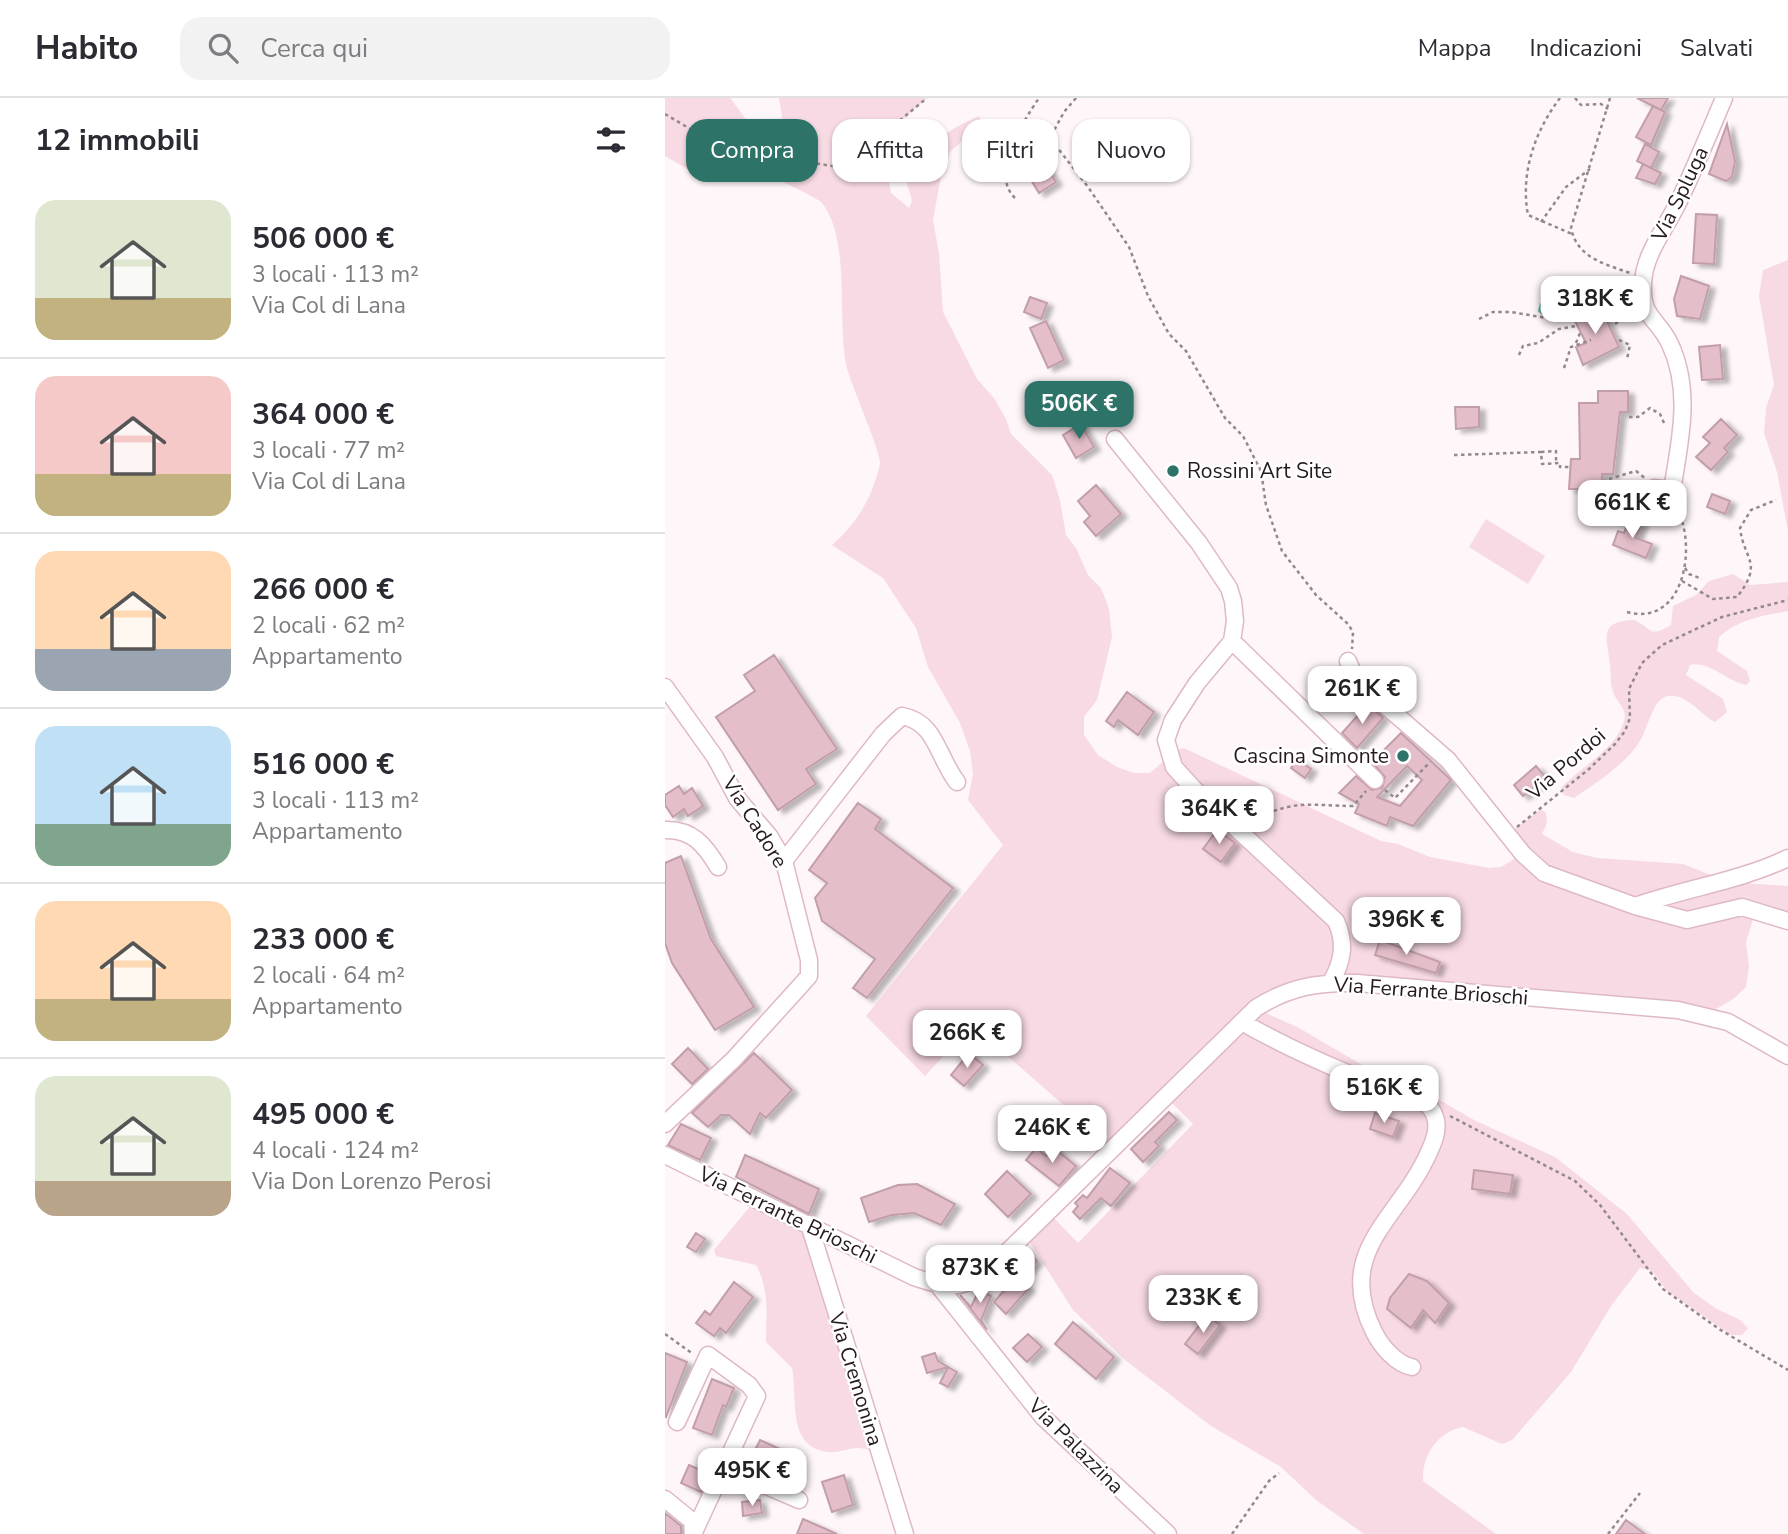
<!DOCTYPE html>
<html lang="it">
<head>
<meta charset="utf-8">
<style>
	body { margin:0; font-family:"Nunito Sans",sans-serif; background:#f2f2f3; color:#2b2b33; height:100vh; display:flex; flex-direction:column; font-size:26px; white-space:nowrap }
	* { box-sizing:border-box; margin:0 }
	p { font-size:23px; color:#7c7c81 }
	.icon { flex:none; width:38px; height:38px; fill:none; stroke:currentColor; stroke-width:2; stroke-linecap:round; stroke-linejoin:round }
	.map { position:relative; flex:1; overflow:hidden }
	.drawer { display:flex; flex-direction:column; background:#fff; width:665px }
	.drawer>* { flex:none }
	.banner { position:absolute; left:21px; top:21px; width:665px; height:63px; display:flex; gap:14px }
	.price { position:absolute; translate:-50% -60px; padding:0 16px; border-radius:14px; background:#fff; color:#222; font-size:23px; line-height:46px; filter:drop-shadow(0 2px 4px #0008) }
	.price::after { content:''; position:absolute; left:50%; top:42px; width:21px; height:16px; margin-left:-10px; background:inherit; clip-path:polygon(0 0,100% 0,50% 100%) }
	.price.active { background:#2e7368; color:#fff }
	ul { padding:0; list-style:none }
	li { display:flex; align-items:center; gap:21px; height:175px; padding:0 35px }
	li+li { border-top:2px solid #e1e1e2 }
	li span { display:grid; place-items:center; flex:none; width:196px; height:140px; border-radius:21px; color:#555 }
	li>.icon { margin-inline-start:auto }
	span .icon { width:84px; height:84px; fill:#fffc; stroke-width:1 }
	li b { font-size:30px }
	h2 { display:flex; justify-content:space-between; align-items:center; height:84px; padding:0 35px; font-size:30px }
	.tag { padding:0 24px; border-radius:21px; background:#fff; box-shadow:0 2px 5px #0004; font-size:24px; line-height:63px }
	.tag.active { background:#2e7368; color:#fff }
	header { display:flex; align-items:center; gap:42px; box-sizing:border-box; height:98px; padding:0 35px; background:#fff; border-bottom:2px solid #e1e1e2 }
	header strong { font-size:33px }
	nav { display:flex; gap:38px; margin-inline-start:auto; font-size:24px }
	.search { width:490px; height:63px; background:#f2f2f3; display:flex; align-items:center; gap:18px; box-sizing:border-box; padding:0 24px; border-radius:21px; color:#7c7c81; font-size:26px }
	main { display:flex; flex:1; min-height:0 }
	.map>svg:first-child { display:block }
	.green { fill:#f7dae3 }
	.water { fill:#81f7e2; stroke:#66b5a7; stroke-width:2 }
	.building { fill:#e4bfca; stroke:#c29ea9; stroke-width:2; fill-rule:evenodd; filter:url(#shadow) }
	.lines { fill:none; stroke-linecap:round; stroke-linejoin:round }
	.minor-casing { stroke:#deb9c5; stroke-width:19 }
	.path { stroke:#93898c; stroke-width:2.5; stroke-dasharray:3.5 3.5; stroke-linecap:butt }
	.minor { stroke:#fff; stroke-width:16 }
	.poi-dot { fill:#2e7368; stroke:#fff; stroke-width:2.5 }
	.labels { text-anchor:middle; stroke-width:5; stroke-linejoin:round; paint-order:stroke }
	.street-label { font-size:21px; fill:#271a1e; stroke:#fff }
	.poi-label { font-size:21px; fill:#271a1e; stroke:#fff; text-anchor:start }
</style>
</head>
<body>
<header>
<strong>Habito</strong>
<div class="search"><svg class="icon" aria-label="search" viewBox="0 0 24 24"><circle cx="10" cy="10" r="6"/><path d="M15 15l6 6"/></svg>Cerca qui</div>
<nav><a>Mappa</a><a>Indicazioni</a><a>Salvati</a></nav>
</header>
<main>
<section class="drawer">
<h2>12 immobili<svg class="icon" aria-label="filters" viewBox="0 0 24 24"><path d="M4 7h16M4 17h16"/><circle cx="9" cy="7" r="2"/><circle cx="15" cy="17" r="2"/></svg></h2>
<ul>
<li><span style="background:linear-gradient(#dfe7d0 70%,#c2b280 0)"><svg class="icon" aria-label="home" viewBox="0 0 24 24"><path d="M3 11l9-7 9 7M6 9v11h12V9"/></svg></span><div><b>506 000 €</b><p>3 locali · 113 m²</p><p>Via Col di Lana</p></div></li>
<li><span style="background:linear-gradient(#f6c9c9 70%,#c2b280 0)"><svg class="icon" aria-label="home" viewBox="0 0 24 24"><path d="M3 11l9-7 9 7M6 9v11h12V9"/></svg></span><div><b>364 000 €</b><p>3 locali · 77 m²</p><p>Via Col di Lana</p></div></li>
<li><span style="background:linear-gradient(#ffd9b3 70%,#9aa5b1 0)"><svg class="icon" aria-label="home" viewBox="0 0 24 24"><path d="M3 11l9-7 9 7M6 9v11h12V9"/></svg></span><div><b>266 000 €</b><p>2 locali · 62 m²</p><p>Appartamento</p></div></li>
<li><span style="background:linear-gradient(#bfe0f5 70%,#7fa58c 0)"><svg class="icon" aria-label="home" viewBox="0 0 24 24"><path d="M3 11l9-7 9 7M6 9v11h12V9"/></svg></span><div><b>516 000 €</b><p>3 locali · 113 m²</p><p>Appartamento</p></div></li>
<li><span style="background:linear-gradient(#ffd9b3 70%,#c2b280 0)"><svg class="icon" aria-label="home" viewBox="0 0 24 24"><path d="M3 11l9-7 9 7M6 9v11h12V9"/></svg></span><div><b>233 000 €</b><p>2 locali · 64 m²</p><p>Appartamento</p></div></li>
<li><span style="background:linear-gradient(#dfe7d0 75%,#b9a48a 0)"><svg class="icon" aria-label="home" viewBox="0 0 24 24"><path d="M3 11l9-7 9 7M6 9v11h12V9"/></svg></span><div><b>495 000 €</b><p>4 locali · 124 m²</p><p>Via Don Lorenzo Perosi</p></div></li>
</ul>
</section>
<div class="map">
<svg width="1123" height="1436" viewBox="0 0 1123 1436">
	<defs>
		<filter id="shadow"><feDropShadow dx="6" dy="3.5" stdDeviation="2" flood-color="#0004"/></filter>
	</defs>
	<rect width="100%" height="100%" fill="#fef6f9"/>
	<path class="green" d="M0,0H65L83,24L109,34L118,25L114,0H262L212,43L211,54L221,68L226,95L244,110C251,99 242,94 242,83C239,57 292,27 314,18L317,25L285,54L277,73L268,122L274,155L278,214L312,281L329,300L341,321L346,336L387,377L395,402L401,437L411,450L423,477L436,490L444,511L447,539L432,602L419,619V637L433,657L452,669L469,675H485L511,652L519,650L716,743L733,746L765,759L824,770L836,769L858,756L843,736L876,711L881,715L882,725L877,736L908,754L932,760L1018,766L1064,784L1123,788V823L1091,812L1081,844L1084,868L1081,889L1068,901L1041,917L666,884L592,911L634,930L723,982L766,997L809,1022L890,1059L962,1116L1029,1195L1050,1210L1075,1222L1083,1230L1077,1237H1066L1002,1193L987,1173L975,1170L946,1208L906,1274L847,1342L837,1346L798,1329C772,1334 757,1358 758,1383L831,1436H699L651,1402L616,1369L546,1328L460,1262L408,1212L360,1137L383,1114L413,1145L528,1026L500,998L448,1050L307,927L260,978L201,918L338,747L303,702L308,676L305,653L295,625L263,569L251,530L218,480L167,447C193,424 207,400 215,366C217,355 185,286 181,266C172,221 186,138 156,104C150,98 89,70 79,70C64,68 53,78 38,80L0,58Z
		M1123,162V433L1112,374L1099,335L1101,310L1109,287L1094,198L1098,172Z
		M821,421L880,458L863,486L804,449Z
		M1068,476L1085,487L1123,484V513C1097,518 1074,521 1054,539L1052,553L1082,573L1085,583L1081,587C1063,584 1043,562 1025,567L1021,577L1058,601L1062,614L1050,624C1035,617 1023,596 1003,598C987,601 983,631 975,643C961,666 931,685 909,700L899,697L896,690C915,669 951,652 959,623C963,611 952,605 948,594C945,586 946,576 945,567C942,540 933,523 969,522C988,530 983,541 1006,527L1008,508L1031,497L1044,483Z
		M92,1100L134,1121L213,1353C206,1352 198,1350 191,1350C181,1351 173,1355 163,1354C121,1349 133,1300 127,1270L101,1244C101,1218 105,1192 91,1167L51,1158L49,1152Z"/>
	<path class="water" d="M900,196L902,202L894,214L879,217L874,213L876,206Z"/>
	<path class="building" d="M972,0H1003L996,12Z
		M988,8L1000,14L986,47L971,39Z
		M1062,26L1070,63L1067,79L1061,83L1044,76Z
		M980,46L994,54L986,70L972,63Z
		M375,59L391,84L374,95L358,69Z
		M978,66L996,75L990,86L971,80Z
		M1031,116L1052,117L1049,166L1028,165Z
		M1016,178L1044,188L1035,221L1012,218L1009,201Z
		M365,199L382,205L376,221L359,214Z
		M935,208L954,249L918,267L911,249L921,245L909,221Z
		M381,223L399,262L383,270L365,230Z
		M1055,247L1058,281L1037,282L1034,249Z
		M933,293H963V314H955L948,376H937L936,400L914,399L915,391H904L906,361H915L914,305H933Z
		M790,309H814V329L791,331Z
		M1056,321L1072,337L1059,350L1063,354L1046,372L1031,359L1045,345L1038,339Z
		M416,326L429,349L411,360L398,337Z
		M431,387L456,416L431,438L419,424L425,418L413,403Z
		M1047,396L1065,403L1060,416L1042,409Z
		M965,420L977,425L971,440L987,446L981,460L948,447L953,433L959,435Z
		M109,557L172,651L141,671L151,686L113,712L51,619L90,593L79,577Z
		M725,583L741,595L734,605L718,592Z
		M462,594L489,614L473,637L453,622L449,629L441,623Z
		M703,606L718,620L692,650L677,635Z
		M736,635L786,682L748,728L725,719L722,728L690,715L694,706L674,695L691,678L707,692L717,690L720,679L707,664ZM742,668L757,682L735,708L712,699Z
		M632,661L646,671L640,680L626,670Z
		M871,668L881,680L858,698L849,687Z
		M14,688L19,696L27,690L38,708L23,718L19,711L8,719L0,707V697Z
		M193,705L216,721L210,731L288,790L202,900L188,890L210,861L157,823L150,800L162,785L144,772Z
		M552,732L570,745L556,764L538,751Z
		M16,758L46,841L89,909L50,932L7,865L0,845V765Z
		M715,842L775,864L771,875L710,857Z
		M23,950L43,971L27,986L7,966Z
		M89,955L127,992L101,1020L95,1015L85,1036L64,1017H56L43,1029L27,1015Z
		M304,955L318,967L299,988L286,977Z
		M504,1014L512,1022L490,1044L494,1048L478,1064L466,1051Z
		M710,1015L734,1023L728,1039L705,1031Z
		M16,1026L46,1040L35,1062L3,1047Z
		M388,1049L411,1068L394,1088L361,1062L371,1050L381,1058Z
		M80,1057L154,1091L144,1116L71,1079Z
		M445,1070L465,1085L446,1108L436,1100L415,1121L408,1114L413,1108L410,1105L418,1097L422,1100Z
		M809,1072L848,1077L845,1096L807,1091Z
		M342,1073L366,1096L343,1119L320,1096Z
		M252,1086L290,1106L276,1127L249,1115L227,1117L204,1124L196,1100L233,1087Z
		M31,1135L40,1141L31,1154L22,1149Z
		M360,1151L372,1163L354,1181L342,1169Z
		M744,1176L762,1183L784,1205L770,1225L758,1212L746,1230L722,1211L725,1200Z
		M351,1179L364,1190L341,1216L329,1204Z
		M69,1184L88,1199L61,1235L55,1230L49,1238L31,1225L40,1213L45,1217Z
		M314,1192L326,1198L316,1222L322,1232L295,1197L306,1209Z
		M542,1217L555,1227L533,1256L520,1246Z
		M408,1224L449,1259L431,1281L390,1246Z
		M363,1236L377,1249L362,1264L348,1250Z
		M0,1255L22,1264L1,1319H0Z
		M270,1255L273,1263L283,1269L262,1275L257,1259Z
		M283,1269L292,1274L283,1289L275,1285Z
		M47,1281L69,1290L61,1309L58,1307L47,1337L28,1330Z
		M95,1342L117,1352L108,1372L97,1367L95,1372L83,1366Z
		M24,1367L44,1376L36,1394L16,1385Z
		M179,1377L188,1407L167,1414L157,1384Z
		M95,1402L97,1415L78,1418L77,1404Z
		M0,1415L16,1428V1436H0Z
		M138,1421L172,1436H132Z
		M961,1422L980,1436H951Z"/>
	<g class="lines">
		<defs>
			<path id="minor" d="M450,341L534,445L564,490L568,503L570,523L567,543L532,585L508,622L501,642L509,669L529,691L671,823C681,845 678,863 666,884
				M989,390L1007,392C1015,343 1027,293 1005,246C993,220 976,221 978,185C979,157 1000,131 1012,107C1029,72 1044,36 1059,0
				M1007,392L1006,403L1011,411
				M567,543L710,682
				M683,563L691,582L783,662L858,756L879,775L970,808L1022,822L1077,809L1123,823
				M0,589L50,659L72,700L105,739L119,763L144,862V878L137,886L69,961L0,1026
				M0,732C27,731 40,747 53,769
				M119,763L218,636L237,618C271,624 272,658 292,684
				M970,808C1021,790 1075,783 1123,760
				M577,924C610,943 646,960 682,975C707,985 738,991 761,1006C764,1008 769,1014 770,1019C774,1029 769,1044 764,1054C735,1121 668,1152 709,1234C716,1248 731,1266 747,1269
				M0,1057L249,1179C289,1193 304,1191 334,1162L591,910C624,889 653,884 692,885L1013,912L1063,924L1123,958
				M144,1126L240,1436
				M273,1187L378,1319L503,1436
				M12,1324L43,1257L84,1287L92,1298L30,1432
				M60,1370L134,1402
				M0,1401L27,1423L28,1436"/>
		</defs>
		<use href="#minor" class="minor-casing"/>
		<path class="path" d="M411,0L399,14L385,40L423,89L464,149L483,198L504,236L521,253L560,320L578,338L596,373L601,407L617,453L651,497L683,526L688,534L687,551
			M895,0C870,33 855,75 863,117L907,136
			M910,0L916,7L936,6L943,11
			M945,0L906,130C912,160 940,166 965,175
			M0,16L32,35L94,56L167,68L198,53L262,0
			M350,100C324,75 358,24 374,0
			M876,124L901,89L925,71
			M885,198L909,217L919,193L938,186L943,189L938,195
			M921,214L927,203L938,195L959,217
			M814,221L828,214H846L894,222
			M950,226L957,221L964,196
			M954,242L965,247L962,261
			M911,245L915,235
			M854,257L858,248L873,245L894,231L911,228
			M899,270L906,249L926,242
			M964,319H973L985,310L995,316L999,325
			M876,354L891,353V365
			M789,357L876,354L877,366L895,365V369H904
			M944,381L971,373L981,381
			M1020,470L1024,476L1037,481
			M1017,483L1048,501L1072,499C1099,464 1079,463 1075,430L1086,412L1111,402
			M962,514C1015,528 1029,461 1017,423
			M720,692L730,700L765,664
			M852,729L924,671L951,645L960,633L965,620L964,591L977,565L997,547L1057,519L1123,502
			M591,731L594,719C634,701 647,708 688,708L701,693
			M785,1018L910,1083L935,1107L998,1191L1054,1231L1123,1272
			M0,1236L28,1256
			M567,1436L604,1383L614,1375
			M943,1436L975,1395"/>
		<use href="#minor" class="minor"/>
	</g>
	<g class="poi-dot">
		<circle cx="508" cy="373" r="7"/>
		<circle cx="738" cy="658" r="7"/>
	</g>
	<g class="labels">
		<g class="street-label">
			<text transform="translate(1015 96) rotate(-64)" y="7">Via Spluga</text>
			<text transform="translate(901 666) rotate(-41)" y="7">Via Pordoi</text>
			<text transform="translate(90 724) rotate(58)" y="7">Via Cadore</text>
			<text transform="translate(766 893) rotate(4)" y="7">Via Ferrante Brioschi</text>
			<text transform="translate(123 1117) rotate(26)" y="7">Via Ferrante Brioschi</text>
			<text transform="translate(191 1281) rotate(73)" y="7">Via Cremonina</text>
			<text transform="translate(411 1348) rotate(45)" y="7">Via Palazzina</text>
		</g>
		<g class="poi-label">
			<text x="522" y="380">Rossini Art Site</text>
			<text x="724" y="665" text-anchor="end">Cascina Simonte</text>
		</g>
	</g>
</svg>
<b class="price" style="left:930px;top:238px">318K €</b>
<b class="price active" style="left:414px;top:343px">506K €</b>
<b class="price" style="left:967px;top:442px">661K €</b>
<b class="price" style="left:697px;top:628px">261K €</b>
<b class="price" style="left:554px;top:748px">364K €</b>
<b class="price" style="left:741px;top:859px">396K €</b>
<b class="price" style="left:302px;top:972px">266K €</b>
<b class="price" style="left:719px;top:1027px">516K €</b>
<b class="price" style="left:387px;top:1067px">246K €</b>
<b class="price" style="left:315px;top:1207px">873K €</b>
<b class="price" style="left:538px;top:1237px">233K €</b>
<b class="price" style="left:87px;top:1410px">495K €</b>
<div class="banner">
<a class="tag active">Compra</a>
<a class="tag">Affitta</a>
<a class="tag">Filtri</a>
<a class="tag">Nuovo</a>
</div>
</div>
</main>
</body>
</html>
